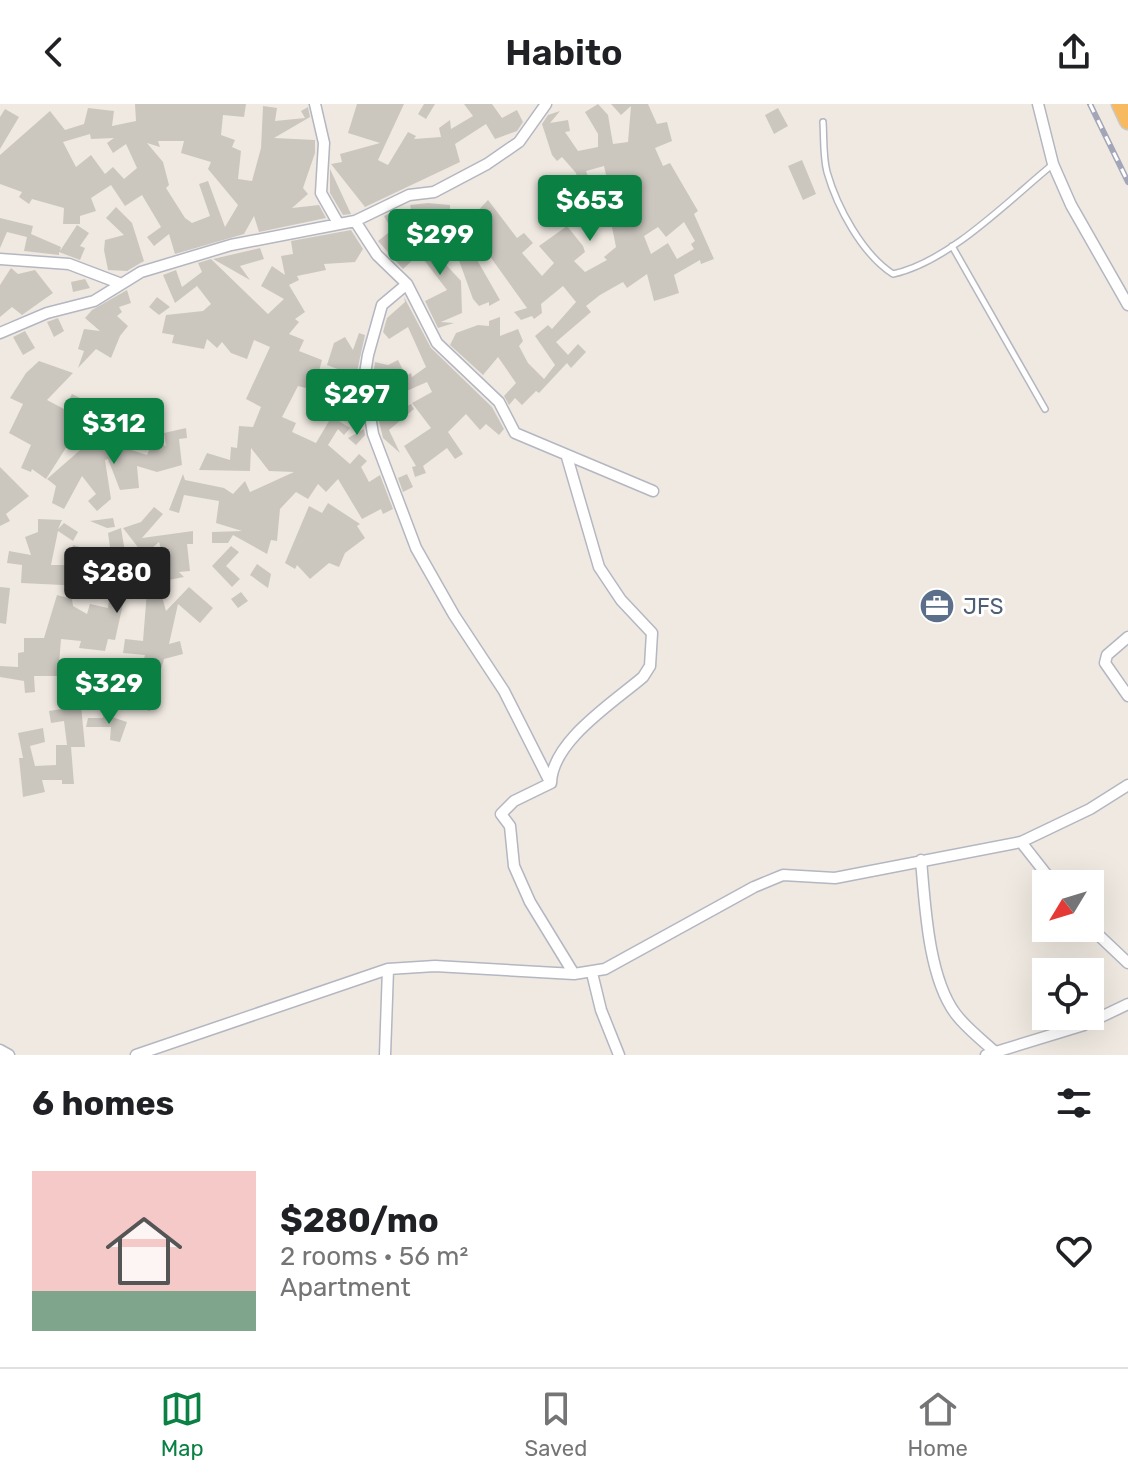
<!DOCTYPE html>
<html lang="en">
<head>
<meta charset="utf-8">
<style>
	body { margin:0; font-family:Rubik,sans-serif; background:#f6f6f6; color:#202124; height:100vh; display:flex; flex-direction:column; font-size:30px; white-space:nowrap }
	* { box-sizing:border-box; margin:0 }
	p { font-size:26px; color:#757577 }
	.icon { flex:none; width:44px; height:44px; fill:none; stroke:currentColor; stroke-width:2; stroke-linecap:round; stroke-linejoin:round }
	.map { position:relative; height:951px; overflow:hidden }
	.drawer { display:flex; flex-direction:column; background:#fff; flex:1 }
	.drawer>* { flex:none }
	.needle { width:52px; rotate:232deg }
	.fabs { position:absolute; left:1032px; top:766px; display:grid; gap:16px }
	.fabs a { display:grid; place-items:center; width:72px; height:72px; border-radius:0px; background:#fff; box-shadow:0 8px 32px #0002; font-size:40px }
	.price { position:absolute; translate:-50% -68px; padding:0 18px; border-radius:8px; background:#0b8043; color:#fff; font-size:26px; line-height:52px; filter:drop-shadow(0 2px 4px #0008) }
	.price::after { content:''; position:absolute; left:50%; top:48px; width:24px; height:18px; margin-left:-12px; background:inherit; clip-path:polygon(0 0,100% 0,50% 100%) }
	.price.current { background:#222; color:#fff }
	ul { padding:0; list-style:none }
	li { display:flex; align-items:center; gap:24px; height:200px; padding:0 32px }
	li+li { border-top:2px solid #e0e0e0 }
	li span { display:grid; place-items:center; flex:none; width:224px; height:160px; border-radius:0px; color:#555 }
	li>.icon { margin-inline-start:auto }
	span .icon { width:96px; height:96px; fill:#fffc; stroke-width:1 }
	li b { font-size:34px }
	h2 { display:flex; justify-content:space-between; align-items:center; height:96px; padding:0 32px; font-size:34px }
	header { display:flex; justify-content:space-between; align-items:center; height:104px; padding:0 32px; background:#fff; font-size:36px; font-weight:600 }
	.tabs { display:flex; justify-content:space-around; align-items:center; height:112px; border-top:2px solid #e0e0e0; background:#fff; font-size:22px; color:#757577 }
	.tabs a { display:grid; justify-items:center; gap:4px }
	.tabs .current { color:#0b8043 }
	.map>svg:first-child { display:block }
	.building { fill:#cbc7bf; fill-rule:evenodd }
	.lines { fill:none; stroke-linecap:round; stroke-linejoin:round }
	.service-casing { stroke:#b4b7c1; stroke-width:8 }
	.minor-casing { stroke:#b4b7c1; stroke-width:13 }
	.trunk-casing { stroke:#c9c9c9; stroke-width:19 }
	.service { stroke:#fff; stroke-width:5 }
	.minor { stroke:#fff; stroke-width:10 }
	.trunk { stroke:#f8ba60; stroke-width:16 }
	.rail-casing { stroke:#a3a6b8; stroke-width:6 }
	.rail { stroke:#fff; stroke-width:3; stroke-dasharray:9; stroke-linecap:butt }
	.labels { text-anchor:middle; stroke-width:6; stroke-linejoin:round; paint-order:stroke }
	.service-label { font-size:22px; fill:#4e5e75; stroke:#fff; text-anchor:start }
</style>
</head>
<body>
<header><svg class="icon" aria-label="back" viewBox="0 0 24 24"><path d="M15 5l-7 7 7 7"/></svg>Habito<svg class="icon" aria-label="share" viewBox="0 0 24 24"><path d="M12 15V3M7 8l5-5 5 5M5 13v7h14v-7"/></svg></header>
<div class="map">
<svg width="1128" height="951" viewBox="0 0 1128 951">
	<rect width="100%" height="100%" fill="#efe9e1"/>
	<path class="building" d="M135,0H246L244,13L223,11L221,31L235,36L232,43L241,47L238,75L252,77L261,44L263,2L277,4L275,17L305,14L301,7L308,3L310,13L274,34L315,36V49L303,84L308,90L292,104L319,101L326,114L259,128L254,112L244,130L175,150L169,130L154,142L147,133L161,123L142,91L125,102L111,81L91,94L96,107L80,112V120H63L64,104L32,95L29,100L19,93L22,88L0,80V51L50,7L65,26L84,20L88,4L114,7L112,22L136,17ZM90,30L91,35L114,34L107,39L113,49L126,40L137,64L124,75L113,63L105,70L91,51L76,63L63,38ZM158,37H184L181,49L211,58L208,65L238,101L225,123L208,77L199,80L210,112L192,119L185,114L166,84L169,81L163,58L147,39L160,43Z
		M357,0H404L378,56L388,61L408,28L416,32L414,35L441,33L439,24L450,16L451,25L473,12L464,0H492L502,14L517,6L523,18L517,27L495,35L486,20L455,40L460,58L365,103L331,60L342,58L340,50L380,39L348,29Z
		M424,0H435L426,15L418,10Z
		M598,0L608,11L613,40L628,38L631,2L621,11L611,0H648L657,20L667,18L672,37L655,44L663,62L670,59L698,107L694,110L714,155L701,160L700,156L674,171L679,189L664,194L654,197L647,170L627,184L623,178L600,191L586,202L591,208L556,238L568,251L578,240L586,248L571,264L567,259L539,289L536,287L522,301L515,294L509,301L504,292L516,279L498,253L483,271L450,241L456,229L478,221L489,222V217L500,213V232L518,225L523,237L519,242L528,259L544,275L555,261L535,232L548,221L552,225L576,198L563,182L541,200L542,209L534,215L532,212L521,216L514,208L527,204L466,119L488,96L517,134L524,129L533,139L522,149L542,172L554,159L539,142L567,122L583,142L585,148L574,157L585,168L607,156L604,153L616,143L612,123L637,119L626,102L605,106L611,117L601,122L592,105L586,107L576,69L562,53L557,57L552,51L542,20L548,11L560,7L550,19L568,16L570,27L565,28L578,47L598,43V30L585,8ZM604,62L608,80L592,84L586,67ZM684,118L695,137L691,140L694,145L677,155L668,139L651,150L644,132L658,123L666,133Z
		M778,4L788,22L774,30L765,11Z
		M5,5L19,13L0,45V13Z
		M802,56L816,90L803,96L788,62Z
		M330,65L351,110L343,111L330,89Z
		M428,99L450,101V115L413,114L410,101Z
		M116,103L132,119L144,157L127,167L108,166L104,146L105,136L124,131L106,114Z
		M392,108L416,153L403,165L378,137L392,126L384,112Z
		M0,114L33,122L31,130L61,143L60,147L77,121L89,129L80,142L85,144L80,156L59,148V151L24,147L27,133L7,128L0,144Z
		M413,117L445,130L437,151L461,177L462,209L441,218L454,219L438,224L425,197L447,186L421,152Z
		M351,126L363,145L355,158L324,160L326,166L297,172L299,176L289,181L305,208L295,215L299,218L289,230L304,236L299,247L322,256L314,286L298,282L282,313L296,319L292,328L316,339L329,317L326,313L328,310L350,324L344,331L338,325L328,341L350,360L359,350L367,357L361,363L369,378L380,371L393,405L383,410L381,405L362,415L338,375L326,388L318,380L308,395L296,388L280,405L277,437L271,436L267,450L233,431L228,439H212V428L242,427L216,419L219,397L184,391L179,409L169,406L183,370L185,376L224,384L233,390L245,377L250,388L294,368L269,367L251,344L250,367L199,366L207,349L230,356L231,343L237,344L239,322L253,323L261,303L246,295L270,243L254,236L247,255L231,249L222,238L217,244L207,235L204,245L172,239L174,231L162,229L166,211L203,207L211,200L197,182L175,199L163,171L176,166L182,183L202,168L198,159L211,155L268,210L284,195L261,182L272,162L285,171L281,152L293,150L291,137Z
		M465,135L500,196L489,202V198L479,202L473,195L453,140Z
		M260,144L264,155L240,162L250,176L213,155Z
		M11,164L18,170L35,166L53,189L22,211L12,203L0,213V181Z
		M85,175L90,184L73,188L71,178Z
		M127,186L131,199L119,203L122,208L117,212L128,222L120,232L111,254L96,245L78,264L84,247L78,245L84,225L100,227L85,214L92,206Z
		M157,193L170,203L159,211L149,203Z
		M404,193L431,244L492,303L504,325L499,331L486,320L480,326L466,310L448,328L463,350L455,355L447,344L423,362L426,369L415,373L412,363L416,362L404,342L431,324L412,299L432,288L427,278L402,289L395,274L373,272L375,258L388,261L398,256L406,272L411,269L412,273L426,263L408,223L389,235L383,228L387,214L405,198Z
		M58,214L64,227L54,233L47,218Z
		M25,227L35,244L23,251L13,233Z
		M359,229L365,231L353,286L358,288L360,313L352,306L357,300L334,291L340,266L327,261L334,239L345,233L353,246Z
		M39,257L73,269L47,296L64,305L72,290L82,295L75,307L69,304L74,310L70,316L80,322L46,375L32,365L31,368L21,364L31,341L9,329L23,300L10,294L26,269Z
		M317,290L329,296L322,312L310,306Z
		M411,300L414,305L389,326L400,349L383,334L379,317Z
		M132,313L144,314L142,330L129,328Z
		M111,317L121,323L123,317L131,320L122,343L147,351L153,337L166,342L164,329L186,324L187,334L179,335L182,361L157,368L137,362L139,384L120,386L108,355L105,356L111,395L97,407L88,397L96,390L82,372L64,405L52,399L56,382L47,375L95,333L110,351L118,331L106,325Z
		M364,325L365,331L356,341L348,334Z
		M0,363L29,392L6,410L10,417L0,422Z
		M407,370L413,383L403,388L398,374Z
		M328,399L360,420L357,422L365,434L345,449L339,463L329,459L310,475L297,461L295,465L285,459L309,402L322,409Z
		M154,403L163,410L142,434L193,427V440H187L190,467L179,468L184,473L158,478L166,507L189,483L213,504L200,519L178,500L169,540L180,537L183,550L164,555L158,576L140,569L145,551L123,549L125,535L143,537L147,487L125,491L115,536L108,535L105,547L79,544L81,537L61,535L59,560L83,559L82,572H34L35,588L25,589L24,577L0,573V562L18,563V549L24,548V534H44L57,491L72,495L73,502L87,510L90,500L108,504L111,479L165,460L159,438L144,451L123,424L141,418Z
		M113,414L115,423L107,424L90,417Z
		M38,415L62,416L58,425L64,419L78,428L73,437L58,427L51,461H68L73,441L90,446L89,449L115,451L114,474L104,483L21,479L22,461L7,459L9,447L31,451L25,433L38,428Z
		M121,424L125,448L111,450L108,429Z
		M231,442L239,448L226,462L240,475L232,483L212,462Z
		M257,460L271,470L268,484L250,471Z
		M0,483L10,484L6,520L0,519Z
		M241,488L248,497L238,504L231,495Z
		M104,560L112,562L135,569L120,585L108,581L100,576Z
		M132,585L153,596L150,607L123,599Z
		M80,591L85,643H71L74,680H62V676H42L45,688L23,693L19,654H23L18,629L43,624L45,638L30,642L35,662L56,661V641H67L64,617L51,619L49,607L61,605V599L71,598L70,592Z
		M103,610L127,618L120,638L110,636L111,623H86L88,614H103Z"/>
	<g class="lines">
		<defs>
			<path id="service" d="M823,18C824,34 823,53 827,68C837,103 862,150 893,170C949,158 1008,97 1052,61
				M952,142L1045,305"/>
			<path id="minor" d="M315,0L324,39L321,89L338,119
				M1038,0L1053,60L1071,101L1128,201
				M355,117L377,151L407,180L437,239L499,298L515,329L653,387
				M0,155L69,160L119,179
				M407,180L382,201L368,251L364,276L373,330L416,444L454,511L504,587L549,676
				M0,229L47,209L94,197L141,168L231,141L355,117L409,91L434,88L487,60L519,38L546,0
				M567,353L599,463L621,496L652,529L650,562L643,573C614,598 552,637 551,679L514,697L501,710L510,722L514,762L530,798L574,870
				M1128,533L1107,551L1105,559L1128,592
				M1021,738L1054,780
				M921,756C925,800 928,872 955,909C965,923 982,936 995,948
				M1090,823L1128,859
				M592,869L601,906L619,951
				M0,946L9,951
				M136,951L388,865L435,862L574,870L605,865L754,783L783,771L835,774L1021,738L1090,705L1128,681
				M385,951L388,865
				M986,951L1084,921L1128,900"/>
			<path id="trunk" d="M1120,0L1128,17"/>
		</defs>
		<use href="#service" class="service-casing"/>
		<use href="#minor" class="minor-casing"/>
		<use href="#trunk" class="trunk-casing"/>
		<use href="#service" class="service"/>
		<use href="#minor" class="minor"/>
		<use href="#trunk" class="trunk"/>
		<defs>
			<path id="rail" d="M1090,0L1128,78"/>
		</defs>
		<use href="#rail" class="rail-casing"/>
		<use href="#rail" class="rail"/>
	</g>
	<defs>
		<symbol id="office-disc" viewBox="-11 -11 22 22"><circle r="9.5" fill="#5c6f8a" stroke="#fff"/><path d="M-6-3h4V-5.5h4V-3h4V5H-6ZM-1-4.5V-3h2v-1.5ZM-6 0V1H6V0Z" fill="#fff"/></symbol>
	</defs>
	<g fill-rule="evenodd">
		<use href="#office-disc" x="917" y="482" width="40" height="40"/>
	</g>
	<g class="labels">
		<g class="service-label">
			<text x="963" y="510">JFS</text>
		</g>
	</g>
</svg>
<div class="fabs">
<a><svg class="needle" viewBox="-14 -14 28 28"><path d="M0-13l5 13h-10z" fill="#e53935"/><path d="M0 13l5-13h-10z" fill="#757577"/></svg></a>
<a><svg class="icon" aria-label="locate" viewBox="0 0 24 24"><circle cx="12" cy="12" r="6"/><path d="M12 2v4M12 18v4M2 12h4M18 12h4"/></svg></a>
</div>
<b class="price" style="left:590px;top:139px">$653</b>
<b class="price" style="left:440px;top:173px">$299</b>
<b class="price" style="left:357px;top:333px">$297</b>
<b class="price" style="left:114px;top:362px">$312</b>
<b class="price current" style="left:117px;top:511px">$280</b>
<b class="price" style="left:109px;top:622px">$329</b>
</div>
<section class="drawer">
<h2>6 homes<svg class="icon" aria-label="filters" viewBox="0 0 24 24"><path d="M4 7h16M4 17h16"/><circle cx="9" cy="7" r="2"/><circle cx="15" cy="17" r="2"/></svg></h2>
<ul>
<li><span style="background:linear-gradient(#f6c9c9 75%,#7fa58c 0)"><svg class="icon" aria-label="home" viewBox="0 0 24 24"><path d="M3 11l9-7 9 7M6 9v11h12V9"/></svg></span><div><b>$280/mo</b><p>2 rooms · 56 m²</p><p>Apartment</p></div><svg class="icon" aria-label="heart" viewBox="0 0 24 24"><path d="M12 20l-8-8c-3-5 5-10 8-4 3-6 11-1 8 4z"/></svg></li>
</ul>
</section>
<nav class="tabs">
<a class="current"><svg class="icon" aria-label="map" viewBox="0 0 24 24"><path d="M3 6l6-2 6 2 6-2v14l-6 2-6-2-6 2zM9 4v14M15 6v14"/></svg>Map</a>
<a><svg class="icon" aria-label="saved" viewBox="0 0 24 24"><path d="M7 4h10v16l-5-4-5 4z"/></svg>Saved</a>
<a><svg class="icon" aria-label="home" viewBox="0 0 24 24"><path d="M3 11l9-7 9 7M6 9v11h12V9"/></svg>Home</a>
</nav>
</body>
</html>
